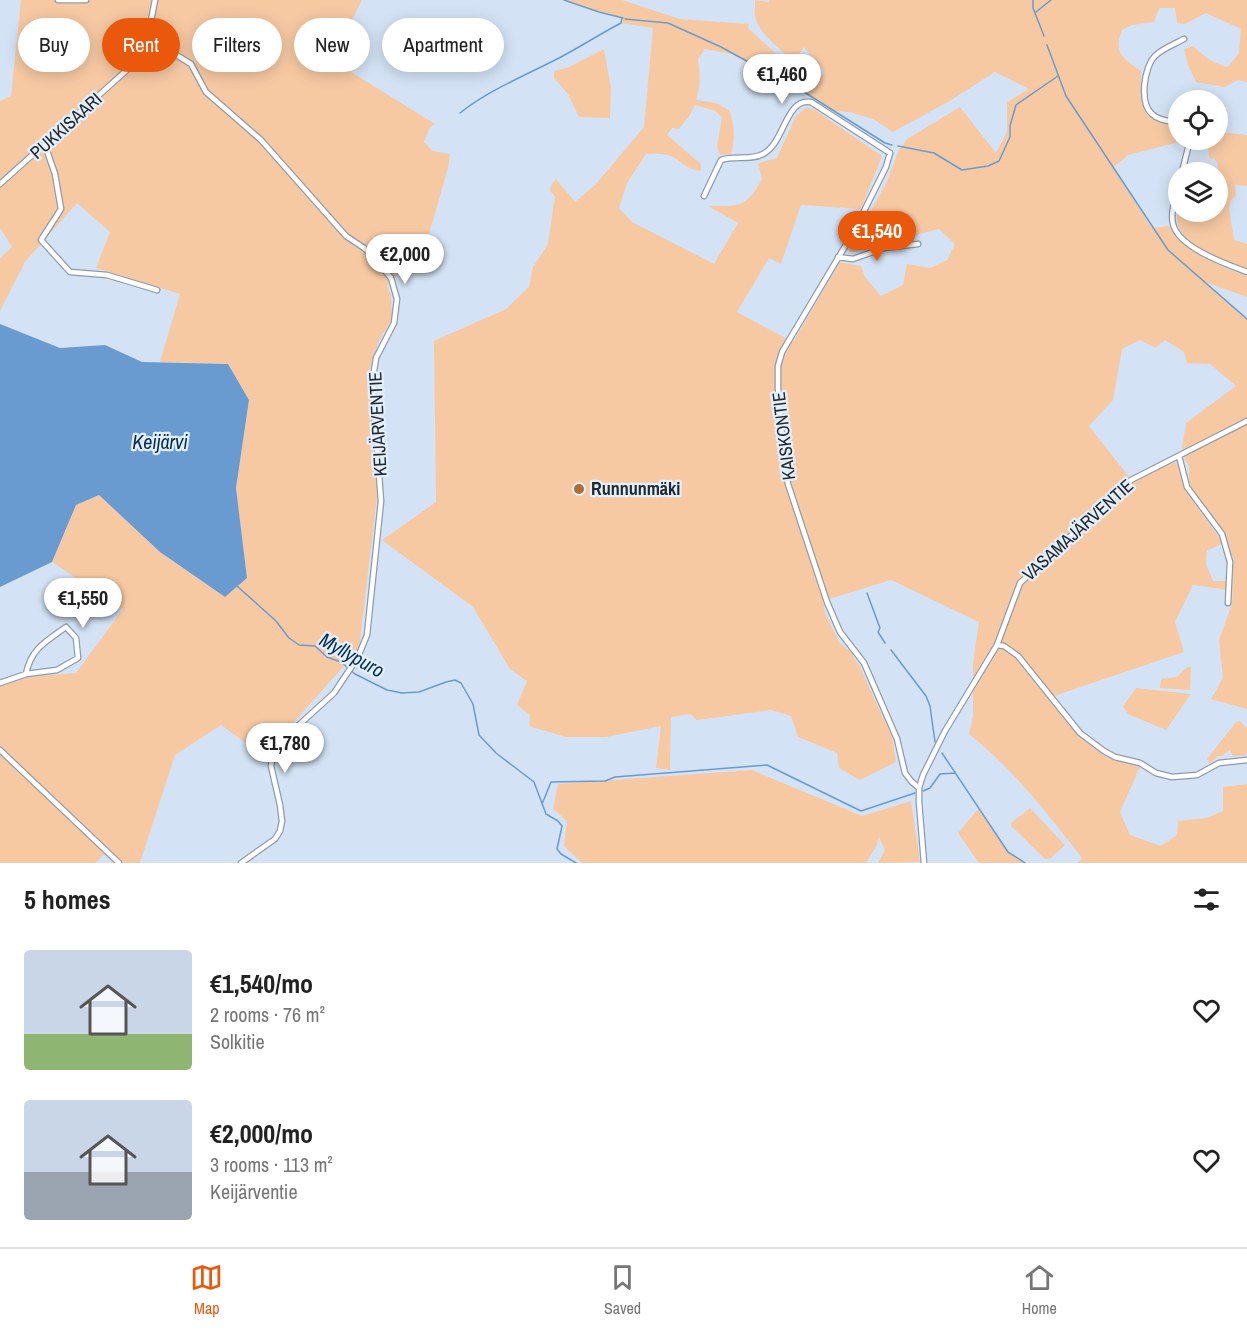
<!DOCTYPE html>
<html lang="en">
<head>
<meta charset="utf-8">
<style>
	body { margin:0; font-family:"Archivo Narrow",sans-serif; background:#f2f2f2; color:#222; height:100vh; display:flex; flex-direction:column; font-size:22px; white-space:nowrap }
	* { box-sizing:border-box; margin:0 }
	p { font-size:20px; color:#767676 }
	.icon { flex:none; width:33px; height:33px; fill:none; stroke:currentColor; stroke-width:2; stroke-linecap:round; stroke-linejoin:round }
	.map { position:relative; height:863px; overflow:hidden }
	.sheet { display:flex; flex-direction:column; background:#fff; flex:1 }
	.sheet>* { flex:none }
	.banner { position:absolute; left:18px; top:18px; width:600px; height:54px; display:flex; gap:12px }
	.fabs { position:absolute; left:1168px; top:90px; display:grid; gap:12px }
	.fabs a { display:grid; place-items:center; width:60px; height:60px; border-radius:50%; background:#fff; box-shadow:0 3px 15px #0003; font-size:30px }
	.price { position:absolute; translate:-50% -51px; padding:0 14px; border-radius:21px; background:#fff; color:#222; font-size:20px; line-height:39px; filter:drop-shadow(0 2px 3px #0008) }
	.price::after { content:''; position:absolute; left:50%; top:36px; width:18px; height:14px; margin-left:-9px; background:inherit; clip-path:polygon(0 0,100% 0,50% 100%) }
	.price.active { background:#ea580c; color:#fff }
	ul { padding:0; list-style:none }
	li { display:flex; align-items:center; gap:18px; height:150px; padding:0 24px }
	li span { display:grid; place-items:center; flex:none; width:168px; height:120px; border-radius:6px; color:#555 }
	li>.icon { margin-inline-start:auto }
	span .icon { width:72px; height:72px; fill:#fffc; stroke-width:1 }
	li b { font-size:26px }
	h2 { display:flex; justify-content:space-between; align-items:center; height:72px; padding:0 24px; font-size:26px }
	.chip { padding:0 21px; border-radius:27px; background:#fff; box-shadow:0 3px 15px #0003; font-size:21px; line-height:54px }
	.chip.active { background:#ea580c; color:#fff }
	.tabs { display:flex; justify-content:space-around; align-items:center; height:84px; border-top:2px solid #e0e0e0; background:#fff; font-size:16px; color:#767676 }
	.tabs a { display:grid; justify-items:center; gap:3px }
	.tabs .active { color:#ea580c }
	.map>svg:first-child { display:block }
	.green { fill:#f7c9a3 }
	.water { fill:#699bd0 }
	.lines { fill:none; stroke-linecap:round; stroke-linejoin:round }
	.stream { stroke:#699bd0; stroke-width:1.5 }
	.street-casing { stroke:#8d9cac; stroke-width:7 }
	.street { stroke:#fff; stroke-width:4.5 }
	.poi-dot { fill:#ab6e33; stroke:#e2f0fe; stroke-width:2 }
	.labels { text-anchor:middle; stroke-width:4.5; stroke-linejoin:round; paint-order:stroke }
	.street-label { font-size:18px; fill:#23292f; stroke:#e2f0fe }
	.poi-label { font-size:18px; font-weight:bold; fill:#23292f; stroke:#e2f0fe; text-anchor:start }
	.water-label { font-size:20px; font-style:italic; fill:#062c4f; stroke:#e2f0fe }
</style>
</head>
<body>
<div class="map">
<svg width="1247" height="863" viewBox="0 0 1247 863">
	<rect width="100%" height="100%" fill="#d3e3f5"/>
	<path class="green" d="M21,0H362L347,30L335,62L435,124L430,127L424,142L433,151L450,154L448,168L427,241L387,286L391,295L392,319L379,341L369,370L377,497L359,649L264,756L221,725L175,755L140,863H124L109,850L95,863H0V679L76,673L123,609L52,562L76,505L99,495L160,552L225,597L247,578L236,488L249,400L228,364L160,362L180,294L96,268L110,232L77,203L25,262L0,311V258L12,247L0,228V101L11,96Z
		M564,0H622L680,19L749,24L748,28C754,34 794,69 795,73C796,77 794,83 793,88L731,54L705,49L698,59C700,73 701,86 696,100L716,103L729,110C735,125 735,139 731,154L720,155L717,147L722,117L715,111L695,105L690,115L679,129L672,128L667,135L701,164V171C686,169 686,165 675,158C666,153 655,153 646,154L627,183L619,208L632,222L714,264L738,223L708,206C740,206 745,209 762,179L758,163L777,158L796,116L807,107L815,110L882,156L861,209L801,205L781,264L769,258L737,312L793,342L840,262L861,266L865,277L881,296L903,285L907,264L930,268L947,260L955,244L939,229L848,253L887,181L899,150L907,139L960,107L996,153L1007,132V102L1029,89L995,72L948,102L893,132L873,119L849,112L835,111L807,95L805,85L809,74L819,79L825,72L804,47L794,61C783,52 760,34 756,20C754,14 755,7 755,0L769,2V0H1247V82L1238,80L1225,87L1196,82L1188,65L1184,49L1193,46C1204,56 1213,64 1228,67L1239,53L1241,29L1206,13L1185,24L1177,23L1175,8H1159L1154,22L1132,25L1122,30C1113,54 1123,58 1141,71V99L1148,116L1179,127V140H1187L1128,155L1113,168L1152,228L1169,226C1184,251 1221,267 1247,276V297L1205,282L1247,319V709L1211,699L1223,678L1219,640L1232,604L1233,558L1220,527L1194,494L1189,483V466L1185,459L1182,448L1186,423L1236,386L1210,364L1187,363L1184,352L1165,340L1155,348L1140,340L1122,349L1113,400L1089,426L1133,482L1163,466L1178,462L1188,494L1223,543L1207,551L1206,564L1213,581H1227L1228,590L1193,585L1175,622L1184,652L1048,698C1078,735 1092,755 1140,767L1120,812L1130,835L1161,846L1177,835L1178,821L1207,818L1223,811V787L1247,784V863H1078L1082,858C1046,812 1015,771 969,734L973,716V663L979,622L891,580L823,601L825,612L839,642L852,653L854,659L859,665L892,737L896,762L860,780L839,768L837,753L798,737L791,716L771,710L697,720L690,714L671,717L670,770L656,768L661,726L606,737H566L529,726L530,715L517,705L527,681L510,669L473,607L382,540L436,502L434,341L506,309L529,287L533,267L548,244L555,196L550,191L551,185L556,179L575,202L596,184L644,127L653,28L621,23L622,18L599,12Z
		M604,49L611,88L610,118L579,117L568,94L554,78V71L567,68Z
		M1218,132L1247,135V186L1235,185L1236,196L1231,200L1229,208L1234,240L1247,244V269C1225,262 1194,252 1181,231C1175,223 1177,212 1179,203V212H1189L1190,220L1210,219L1211,212H1218V172H1214L1217,171L1218,164L1214,158L1209,159L1208,140H1218Z
		M1187,667H1191L1190,690L1160,688L1161,679L1177,677Z
		M1136,688L1191,694L1166,730L1128,714L1123,706Z
		M1240,721L1247,728V753L1244,756H1233L1230,750L1222,756H1218L1210,764L1207,759L1236,722Z
		M752,770L862,816L911,801L920,862L878,863L885,850L879,837L877,845L866,863H582L564,846L567,821L553,809L558,784Z
		M979,808L1008,852L1025,863H979L958,833Z
		M1030,808L1065,845L1051,858L1045,859L1011,826V823Z"/>
	<path class="water" d="M0,324L60,348L105,345L142,362L228,364L249,400L236,488L247,578L225,597L160,552L99,495L76,505L52,562L0,587Z"/>
	<g class="lines">
		<path class="stream" d="M564,0L599,12L623,18
			M1033,0V8L1044,36
			M1036,12L1051,0
			M625,19L668,23L721,47L798,89
			M1047,45L1066,96L1168,250L1247,319
			M804,92L885,143L892,145
			M460,113C489,90 526,75 559,58C580,47 600,34 621,23L622,18
			M898,146L934,153L962,170L988,166L999,161L1010,137V126L1016,105L1058,76
			M237,586L276,621L289,638L299,645L315,646L327,657L341,662L355,674L387,690L402,693L419,692L446,682L455,680L461,683L473,704L479,735L496,753L534,782L546,814L558,821L562,826L557,849L561,854L576,863
			M867,593L880,628L878,632L885,643
			M891,650L926,696L930,706L935,742
			M942,753L1008,852L1025,863
			M923,791L930,788L940,774L955,773
			M542,804L551,782L605,781L615,777L767,765L861,811L915,793"/>
		<defs>
			<path id="street" d="M58,0H86
				M155,0L151,21L152,33L157,43L191,64L206,92L261,140L346,236L364,248L374,257L391,278L397,299L394,323L376,358L374,371L373,395L381,501L367,635L358,657L334,693L279,743L273,755L271,766L280,805L282,821L280,831L275,839L241,863
				M1179,123C1170,121 1159,121 1152,114C1139,103 1144,67 1155,56C1163,48 1175,44 1184,39
				M45,145L55,174L61,209L41,240L70,272L107,275L157,290
				M1182,172L1190,140
				M0,184L157,43
				M1179,186C1176,197 1170,212 1173,224C1179,248 1226,264 1247,272
				M704,196L721,160C735,155 750,161 763,154C785,143 785,98 811,102L890,153L886,167L853,233L782,352L778,366V388L783,452L788,484L827,602L840,632L864,663L897,739L905,773L911,781L919,788
				M838,257L853,259L884,248L918,244
				M1179,456L1187,487L1222,534L1230,562L1228,603
				M997,645L1004,646L1018,656L1080,733L1104,751L1115,757L1140,763L1156,773L1172,777L1197,775L1219,763L1247,760
				M0,683L26,674L57,670L78,658L76,638L66,627C47,641 31,648 26,674
				M0,750L119,863
				M924,863L919,802V788L923,775L945,731L997,645L1020,583L1131,480L1247,421"/>
		</defs>
		<use href="#street" class="street-casing"/>
		<use href="#street" class="street"/>
	</g>
	<circle class="poi-dot" cx="579" cy="489" r="6"/>
	<g class="labels">
		<g class="street-label">
			<text transform="translate(66 126) rotate(-42)" y="6">PUKKISAARI</text>
			<text transform="translate(378 424) rotate(-93)" y="6">KEIJÄRVENTIE</text>
			<text transform="translate(784 436) rotate(-97)" y="6">KAISKONTIE</text>
			<text transform="translate(1078 530) rotate(-42)" y="6">VASAMAJÄRVENTIE</text>
		</g>
		<g class="poi-label">
			<text x="591" y="495">Runnunmäki</text>
		</g>
		<g class="water-label">
			<text x="160" y="449">Keijärvi</text>
			<text transform="translate(352 655) rotate(29)" y="7">Myllypuro</text>
		</g>
	</g>
</svg>
<div class="fabs">
<a><svg class="icon" aria-label="locate" viewBox="0 0 24 24"><circle cx="12" cy="12" r="6"/><path d="M12 2v4M12 18v4M2 12h4M18 12h4"/></svg></a>
<a><svg class="icon" aria-label="layers" viewBox="0 0 24 24"><path d="M12 4l9 5-9 5-9-5zM3 14l9 5 9-5"/></svg></a>
</div>
<b class="price" style="left:782px;top:105px">€1,460</b>
<b class="price active" style="left:877px;top:262px">€1,540</b>
<b class="price" style="left:405px;top:285px">€2,000</b>
<b class="price" style="left:83px;top:629px">€1,550</b>
<b class="price" style="left:285px;top:774px">€1,780</b>
<div class="banner">
<a class="chip">Buy</a>
<a class="chip active">Rent</a>
<a class="chip">Filters</a>
<a class="chip">New</a>
<a class="chip">Apartment</a>
</div>
</div>
<section class="sheet">
<h2>5 homes<svg class="icon" aria-label="filters" viewBox="0 0 24 24"><path d="M4 7h16M4 17h16"/><circle cx="9" cy="7" r="2"/><circle cx="15" cy="17" r="2"/></svg></h2>
<ul>
<li><span style="background:linear-gradient(#c9d6e8 70%,#8fb573 0)"><svg class="icon" aria-label="home" viewBox="0 0 24 24"><path d="M3 11l9-7 9 7M6 9v11h12V9"/></svg></span><div><b>€1,540/mo</b><p>2 rooms · 76 m²</p><p>Solkitie</p></div><svg class="icon" aria-label="heart" viewBox="0 0 24 24"><path d="M12 20l-8-8c-3-5 5-10 8-4 3-6 11-1 8 4z"/></svg></li>
<li><span style="background:linear-gradient(#c9d6e8 60%,#9aa5b1 0)"><svg class="icon" aria-label="home" viewBox="0 0 24 24"><path d="M3 11l9-7 9 7M6 9v11h12V9"/></svg></span><div><b>€2,000/mo</b><p>3 rooms · 113 m²</p><p>Keijärventie</p></div><svg class="icon" aria-label="heart" viewBox="0 0 24 24"><path d="M12 20l-8-8c-3-5 5-10 8-4 3-6 11-1 8 4z"/></svg></li>
</ul>
</section>
<nav class="tabs">
<a class="active"><svg class="icon" aria-label="map" viewBox="0 0 24 24"><path d="M3 6l6-2 6 2 6-2v14l-6 2-6-2-6 2zM9 4v14M15 6v14"/></svg>Map</a>
<a><svg class="icon" aria-label="saved" viewBox="0 0 24 24"><path d="M7 4h10v16l-5-4-5 4z"/></svg>Saved</a>
<a><svg class="icon" aria-label="home" viewBox="0 0 24 24"><path d="M3 11l9-7 9 7M6 9v11h12V9"/></svg>Home</a>
</nav>
</body>
</html>
